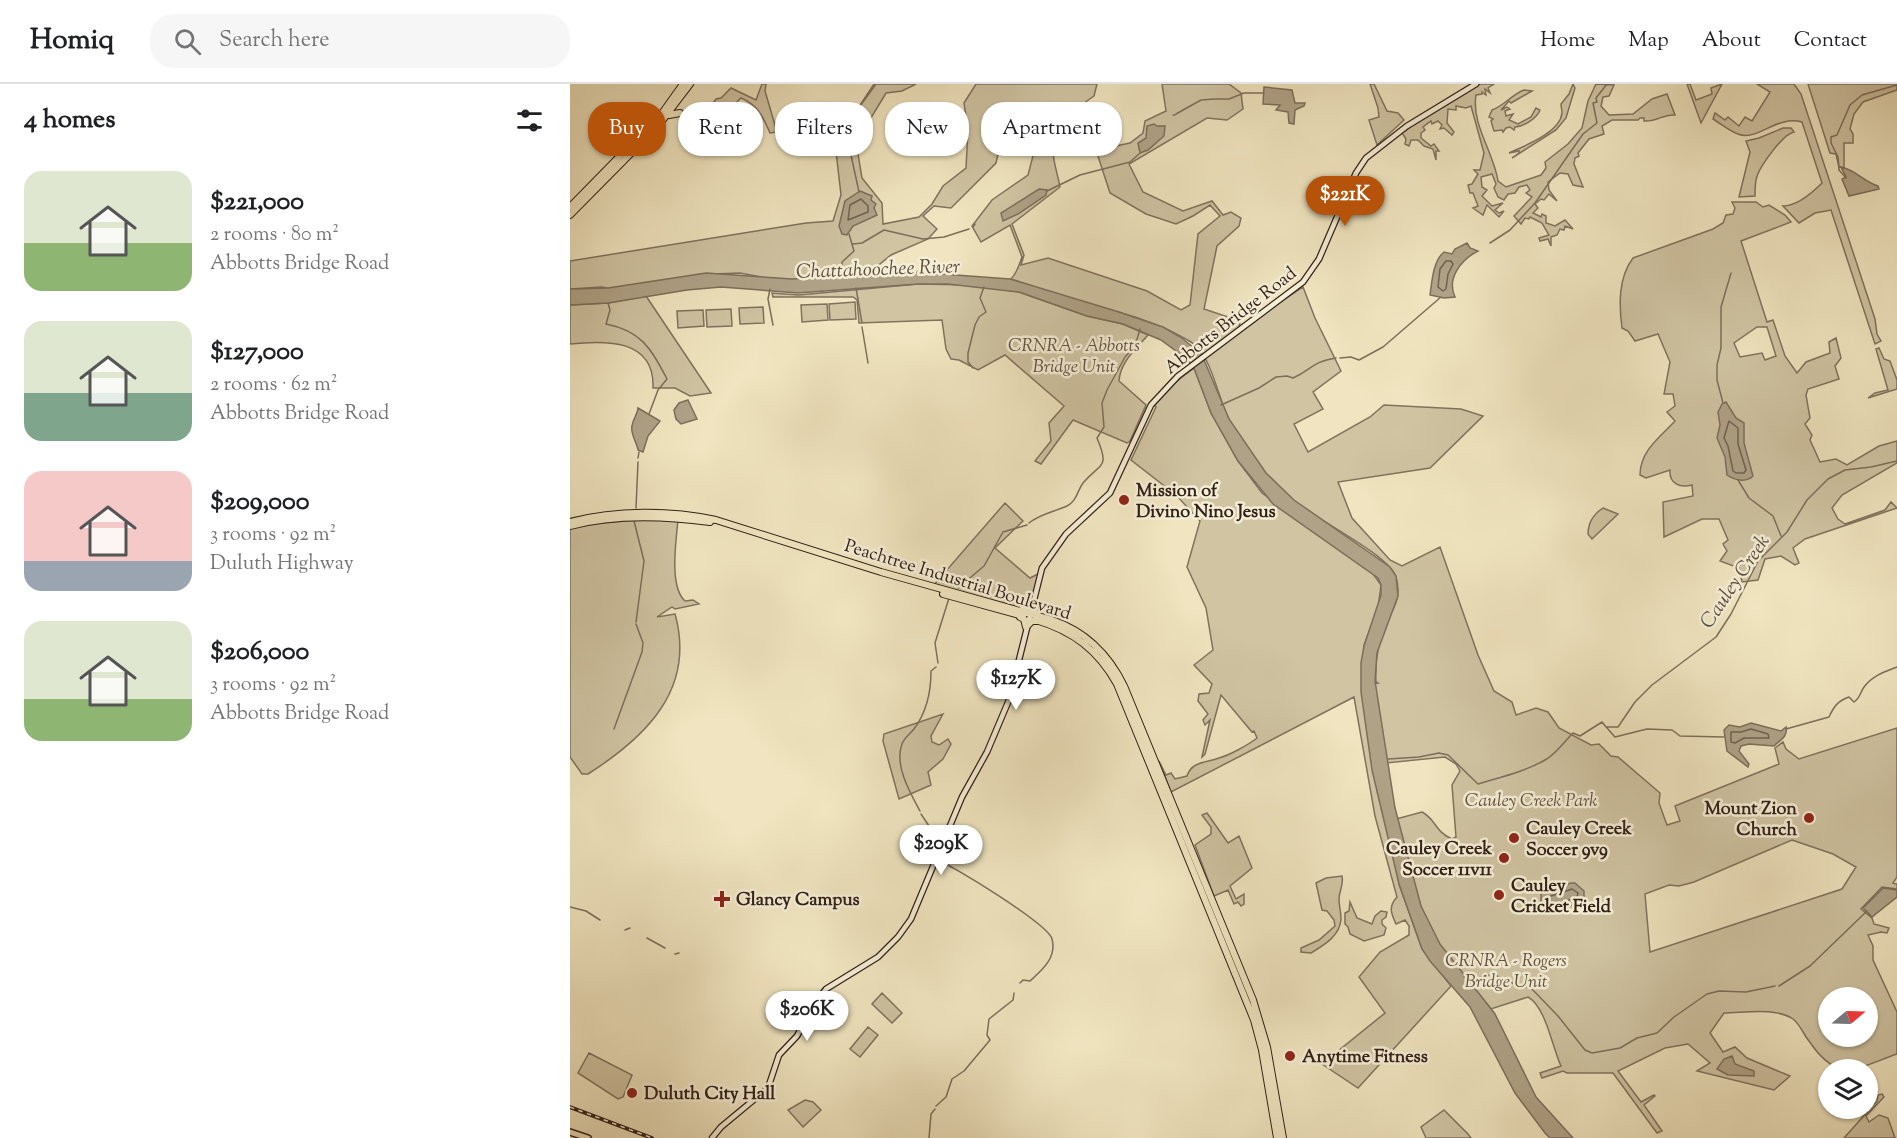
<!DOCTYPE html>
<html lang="en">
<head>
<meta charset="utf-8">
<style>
	body { margin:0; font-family:"Sorts Mill Goudy",serif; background:#f6f6f6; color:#202124; height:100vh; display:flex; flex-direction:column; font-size:22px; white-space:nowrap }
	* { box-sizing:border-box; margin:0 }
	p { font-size:20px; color:#757577 }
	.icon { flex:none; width:33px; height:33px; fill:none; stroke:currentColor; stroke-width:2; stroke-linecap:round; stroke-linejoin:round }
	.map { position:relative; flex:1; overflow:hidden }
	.panel { display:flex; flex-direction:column; background:#fff; width:570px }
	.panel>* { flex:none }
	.guide { position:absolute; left:18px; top:18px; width:570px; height:54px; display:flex; gap:12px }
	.needle { width:39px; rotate:71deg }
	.controls { position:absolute; left:1248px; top:903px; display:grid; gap:12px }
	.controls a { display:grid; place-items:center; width:60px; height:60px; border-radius:50%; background:#fff; box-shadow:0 2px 4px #0004; font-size:30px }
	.price { position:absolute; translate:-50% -51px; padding:0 14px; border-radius:21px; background:#fff; color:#222; font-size:20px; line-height:39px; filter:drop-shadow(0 2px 3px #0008) }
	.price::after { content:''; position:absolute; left:50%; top:36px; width:18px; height:14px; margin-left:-9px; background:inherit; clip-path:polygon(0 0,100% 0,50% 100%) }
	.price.active { background:#b45309; color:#fff }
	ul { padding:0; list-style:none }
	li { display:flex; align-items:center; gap:18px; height:150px; padding:0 24px }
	li span { display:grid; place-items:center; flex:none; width:168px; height:120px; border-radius:18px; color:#555 }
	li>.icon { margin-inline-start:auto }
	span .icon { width:72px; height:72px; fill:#fffc; stroke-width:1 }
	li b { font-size:26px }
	h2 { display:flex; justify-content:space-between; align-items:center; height:72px; padding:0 24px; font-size:26px }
	.pill { padding:0 21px; border-radius:24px; background:#fff; box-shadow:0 2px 4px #0004; font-size:21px; line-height:54px }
	.pill.active { background:#b45309; color:#fff }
	header { display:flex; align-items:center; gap:36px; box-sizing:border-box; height:84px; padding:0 30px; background:#fff; border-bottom:2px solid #e0e0e0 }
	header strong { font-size:28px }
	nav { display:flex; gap:33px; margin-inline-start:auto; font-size:21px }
	.search { width:420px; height:54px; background:#f6f6f6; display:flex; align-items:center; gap:15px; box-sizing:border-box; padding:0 21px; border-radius:24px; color:#757577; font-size:22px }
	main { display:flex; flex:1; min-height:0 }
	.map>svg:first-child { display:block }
	.green { fill:#d0c4a3; stroke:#80725e; stroke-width:1.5; fill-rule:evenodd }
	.water { fill:#afa287; stroke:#7d6e5b; stroke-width:1.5 }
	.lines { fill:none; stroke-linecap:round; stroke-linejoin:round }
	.shore { stroke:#706150; stroke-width:1.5 }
	.stream { stroke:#7d6e5b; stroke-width:1.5 }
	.secondary-casing { stroke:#312018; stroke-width:7 }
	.primary-casing { stroke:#312018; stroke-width:8 }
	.trunk-casing { stroke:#312018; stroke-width:8 }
	.secondary { stroke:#f5eed6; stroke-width:4.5 }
	.primary { stroke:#f0e5c0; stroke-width:5 }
	.trunk { stroke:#f0e5c0; stroke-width:6 }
	.rail-casing { stroke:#312018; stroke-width:4 }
	.rail { stroke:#f5eed6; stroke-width:1.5; stroke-dasharray:4.5; stroke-linecap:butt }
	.poi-dot { fill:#8f2418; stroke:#f5eed6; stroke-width:2 }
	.labels { text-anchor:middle; stroke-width:5; stroke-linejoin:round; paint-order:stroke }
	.street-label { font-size:18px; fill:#312018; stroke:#f5eed6 }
	.park-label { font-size:18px; font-style:italic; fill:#615142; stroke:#f5eed6 }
	.poi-label { font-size:18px; font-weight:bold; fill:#312018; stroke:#f5eed6; text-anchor:start }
	.water-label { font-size:20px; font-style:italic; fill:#5d4e3f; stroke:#f5eed6 }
</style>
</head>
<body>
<header>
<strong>Homiq</strong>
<div class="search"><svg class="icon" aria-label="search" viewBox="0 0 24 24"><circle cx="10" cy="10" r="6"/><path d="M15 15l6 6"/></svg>Search here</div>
<nav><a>Home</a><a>Map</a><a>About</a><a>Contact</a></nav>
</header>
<main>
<section class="panel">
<h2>4 homes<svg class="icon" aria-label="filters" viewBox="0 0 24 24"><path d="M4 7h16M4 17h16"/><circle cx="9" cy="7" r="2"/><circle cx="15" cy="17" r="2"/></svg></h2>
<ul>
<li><span style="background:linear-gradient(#dfe7d0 60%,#8fb573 0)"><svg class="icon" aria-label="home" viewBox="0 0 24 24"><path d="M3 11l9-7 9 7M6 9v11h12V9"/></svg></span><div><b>$221,000</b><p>2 rooms · 80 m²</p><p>Abbotts Bridge Road</p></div></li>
<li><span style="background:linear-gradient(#dfe7d0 60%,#7fa58c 0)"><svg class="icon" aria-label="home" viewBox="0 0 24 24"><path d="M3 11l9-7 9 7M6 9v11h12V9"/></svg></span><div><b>$127,000</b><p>2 rooms · 62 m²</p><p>Abbotts Bridge Road</p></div></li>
<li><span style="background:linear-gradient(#f6c9c9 75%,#9aa5b1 0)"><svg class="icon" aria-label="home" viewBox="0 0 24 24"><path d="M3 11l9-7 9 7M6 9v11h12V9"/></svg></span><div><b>$209,000</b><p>3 rooms · 92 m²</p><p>Duluth Highway</p></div></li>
<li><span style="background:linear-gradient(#dfe7d0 65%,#8fb573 0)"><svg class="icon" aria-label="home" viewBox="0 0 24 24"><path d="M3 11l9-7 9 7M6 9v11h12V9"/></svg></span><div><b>$206,000</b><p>3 rooms · 92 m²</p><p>Abbotts Bridge Road</p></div></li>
</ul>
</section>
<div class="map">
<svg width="1327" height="1054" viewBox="0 0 1327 1054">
	<rect width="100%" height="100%" fill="#f0e5c0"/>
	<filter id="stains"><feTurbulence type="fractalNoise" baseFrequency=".00333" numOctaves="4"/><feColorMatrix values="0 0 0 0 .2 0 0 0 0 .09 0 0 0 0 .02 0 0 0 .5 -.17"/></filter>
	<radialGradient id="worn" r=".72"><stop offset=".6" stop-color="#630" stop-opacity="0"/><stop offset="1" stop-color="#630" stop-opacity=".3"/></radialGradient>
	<path class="green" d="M192,0H196L195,7L207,48L200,49C193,33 188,21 171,14L161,24H150L137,43L130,37L146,15L151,14L161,4L186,16Z
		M304,0H346L332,7L316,9L296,42L287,64L292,94L312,119L313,140L349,133L362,120L373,102L396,84L398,46L394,19L406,0H527L524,12C506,24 481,45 483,69C484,80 488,92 490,103L442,140L454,171L451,181L478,174L577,207L611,226L620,221L628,150L650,132L640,121L623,132L606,140L576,130L540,109L526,66L560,59L573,49L575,37L596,27L592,0H659L671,9L673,25L657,36L637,34L559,80L573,108L613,127L642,117L653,131L661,128L671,134L669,142L647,162L634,225L670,237L669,246L733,203L745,234L771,287L743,308L753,325L724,340L738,368L800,333L814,321L891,325L913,332L860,384L768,398L782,434L820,476L832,482L870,463L908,571L924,607L942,618L946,631L966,624L978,628L989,644L1021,661L1029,660L1041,672L1048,673L1090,709L1089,719L1097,741L1110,737L1105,722L1209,680L1205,664L1213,658L1216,665L1229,675L1327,644V793L1323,799L1327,800V805L1312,803L1291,825L1302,834L1304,840L1319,844L1317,849L1311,848L1298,851L1303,862V876L1327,928V970C1285,985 1268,1000 1239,957C1234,951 1229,939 1223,935C1205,923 1174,929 1154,929L1140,949L1153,968L1165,963L1177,974L1220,992L1204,1006L1127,987L1140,979L1118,960L1095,964L1048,987L1071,1018L1084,1011L1085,1012L1074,1021L1092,1047L1087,1049L1043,989H997L993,987L972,994L970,989L991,982C982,963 976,923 958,913L921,925L858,847L826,735L852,728C866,735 864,747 882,755L886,753L882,701L890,687L886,680L875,673L816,679L804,600L808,599L806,598C805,579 808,558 816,540C824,524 832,512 826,493C818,468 729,428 707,404C689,383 670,358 658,333C647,311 641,270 621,258C581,233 536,226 492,213C475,208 458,200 441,195C447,189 449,181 452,173L440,141L411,158L402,142L422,116L458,91L464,68L461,52L447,48L432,52L426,79L381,124L364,122L353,132L367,145L358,155L321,171L299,189L217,198L170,189L142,190L48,206L32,203L0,205V177L236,139L263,137L271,111L265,59ZM1222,756L1263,770L1286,783L1272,805L1080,868L1075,810L1099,801L1109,802L1124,798ZM1258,914H1298V952H1258Z
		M800,0H804L817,27L828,29L834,36L807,61L799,36L809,33L808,24Z
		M910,0H924L918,4L920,9L915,5L916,11L912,8V10L906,11C901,40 924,69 928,97L936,103L971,91L976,84L975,78L998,60L1012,44L1018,17L1026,0L1044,1L1039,12L1033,13L1031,22L1039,31L1063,30L1082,15L1097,10L1105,31C1093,30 1087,38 1074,37V34H1070L1068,36H1042L1032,42L1034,50L1019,55L1008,69L1009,72L1005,74L1004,80L1013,103L1003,101L998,90L990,89L978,98L979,106L987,117L979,110L974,116L971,115L965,120L968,124L963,129L971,133L972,130L976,132V139L985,142L995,136L1003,145L995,142L994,146L990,145L987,151L981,153V162L978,155L970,157L969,154L979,151L972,139L960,133L959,135L955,134L951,140L944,132L962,113L956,109L960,106L957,101L949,103L945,109L938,110L934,116L928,113L924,104L926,100L922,90L911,93L912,103L917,106L912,112L922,122L933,119L925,126L929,129L934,127L929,133L917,121L913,131L903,124L908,122L903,109H900L898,101L902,100L908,90L904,86H910L914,69L901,22L896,24L886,22V26L878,25L877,39L884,48L882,51L874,44L870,45L872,41L868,37L862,40L861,37L853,43L855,46L851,49V54L861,62L864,60L869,67H866V76L863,65L854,62L848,56H841L839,62L835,60L836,55L832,49L859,30Z
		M1003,0L1005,4L996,34L986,46L942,74L949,69V67L939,69C954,62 990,49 992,29C992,26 991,23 991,20L999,10Z
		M1117,0H1120L1126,16L1142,10L1141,4L1152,0L1131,39Z
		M1187,0H1224L1231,10L1305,235L1307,250L1311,257L1305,260L1261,126L1245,129L1229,139L1213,122C1227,122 1242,109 1252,99L1232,38C1206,31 1187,58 1168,50C1159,47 1150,39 1143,35L1145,29L1155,36L1158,33L1169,42L1175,33L1182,37L1200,8Z
		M1238,0H1327V6L1293,18L1284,30L1280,45L1283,50V59H1274V84L1269,83L1266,70L1260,69Z
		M954,6L962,7L941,19L939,17L931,26L937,23L940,25L935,27L936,32L943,30L939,36L948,40L961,33L966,24L970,26C967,34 955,42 945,43L944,46L940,43L936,44L933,48L932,46L924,47L921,37L923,35L919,33L922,26C934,22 941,11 954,6Z
		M1213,44H1221L1224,48C1213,50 1191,81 1187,92C1185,98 1185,106 1185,112L1169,113L1180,68L1176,57L1189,54Z
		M1162,118H1186L1193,123L1199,121L1215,131L1221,138L1171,157L1197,238L1203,236L1215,272L1227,289L1236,278L1260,269L1259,258L1266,254L1271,274L1265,282L1269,295L1238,305L1236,311L1240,334L1235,340L1242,351L1240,356L1250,378L1266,375L1277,381L1309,362L1327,357V379L1272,411L1262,424L1268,435L1275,440L1315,426L1321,418L1327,424L1235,455L1223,464L1229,479L1225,481L1211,472L1195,475L1188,496L1172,498L1169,484L1150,477L1157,467L1153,460L1158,456L1149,435H1132L1094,453L1093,418L1123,412L1122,401C1110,404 1099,400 1100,386L1076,394L1070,391C1070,367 1090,353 1105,337L1097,328L1105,322L1103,310H1094L1100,278L1088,250L1065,257L1058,247L1052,244C1049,221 1048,194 1063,174L1143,145L1153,139L1156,131L1163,130L1165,124ZM1187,243H1197L1206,272L1195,276L1192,269L1170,273L1164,259Z
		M348,200L402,201L449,208L517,232L553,240L578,251C566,265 550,278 549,297L576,321L560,357L557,359L503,336L471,380L465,377L481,357L479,339L494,322L435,271L408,286L389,276L381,275L376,265L372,236L289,239L287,216L283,213H203L202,209L229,211Z
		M76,212L141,309L120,312L105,304H83C85,255 36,256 0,260V221L38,219Z
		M285,218L286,235L260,236L259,220Z
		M257,220L258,236L232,238L231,221Z
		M193,223L194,239L170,240L169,224Z
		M161,225L162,242L137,243L136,226Z
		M133,226L134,242L108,244L107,227Z
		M1309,264L1314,275L1320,277L1327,296V305L1298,314L1305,309L1318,306L1306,265Z
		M624,284L641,329L668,377L692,409L801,487L811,501L808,524L794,561L829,800L852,865L881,902L788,1004L752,980L815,929L789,893L810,868L839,851V842L835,836L826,840C821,829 818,823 827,813L805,732L784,613L601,708L589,677L596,691L601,689L605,695L617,692C622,677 636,679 649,674C660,671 678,661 687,654L684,647L682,648L651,611L635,670L632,673L640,636L635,641L633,636L638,630L628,617L629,610L639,609L642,600L624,581L643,566L636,524L617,483L630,437L606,411L561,376L586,323L584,321L603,300Z
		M435,419L453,437L425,464L460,494L470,489L458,531L362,503Z
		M1033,424L1048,430L1022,455L1018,450C1018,439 1024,430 1033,424Z
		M77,435L108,436C106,457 99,503 115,517L123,516L129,520L105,525L102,523L87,533L105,530C126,605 76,653 18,690H12L0,673V445L22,440Z
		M373,630L361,652L362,658L369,661L378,655L381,660L373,675L358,688L361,701L329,715L313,657L314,650Z
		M637,729L658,759L669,752L682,784L660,802L666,815L674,810V820L671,822L668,818L664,820L658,806L644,812L625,761L641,750V743L632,731Z
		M772,792C774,801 769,807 769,815C769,822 771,828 771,835C770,852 754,861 741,869L731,868V864L749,856L765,842L764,836L757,827L752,826L746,799L756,794Z
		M780,818L787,834L802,840L805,832L811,827L817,828L816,833L812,836V840L816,844L814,851L794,857L780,850L778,843L775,840V829L779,827Z
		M312,909L332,929L322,939L302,920Z
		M298,943L308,951L290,973L280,965Z
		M19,969L62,991L53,1013L48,1015L8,989Z
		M1312,1010L1314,1013L1296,1032L1299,1038L1309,1031L1318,1034L1325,1054H1274L1307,1017L1308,1011Z
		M235,1016L243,1018L251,1026L233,1043L218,1026Z
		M874,1026L898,1050L901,1054H856L851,1043Z"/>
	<path class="water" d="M694,3L722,6L725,19H735L734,22L725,26L724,40L719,39L718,28L706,26L710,21L693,20Z
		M584,40L587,42H595L594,52L578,66L570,69L568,59L576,54L577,42Z
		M1271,83C1286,86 1294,98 1308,102L1309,105L1279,112L1272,95L1276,93Z
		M469,105L477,106L476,111L448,130L433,137L431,129Z
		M290,107L302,112L301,116L306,120L304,124L307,131L283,142L277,151L272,150L269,142L275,117Z
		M897,159L900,164L908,167C892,175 876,194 885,213L874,214L860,211C862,197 863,177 874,168L882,170L885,165Z
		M345,188L440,195L549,228L593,243L612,254L632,271L659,335L696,389L724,416L820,483L826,492L828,512L807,569L805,597L825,724L851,822L870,860L925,930L966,1013L1003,1054H980L975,1049L945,1009L900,923L860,877L852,865L829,800L802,686L791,608V579L794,562L811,511V501L808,494L703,420L668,377L641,329L624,284L618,276L591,256L553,240L517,232L449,208L378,200H348L228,209L151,203L117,206L38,219L0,221V205L38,204L136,189L222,195Z
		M118,316L127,335L111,340L106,335L104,326L109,319Z
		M1156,318L1166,334L1174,339V359L1183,392C1176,399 1164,396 1157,391L1155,373L1147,354L1150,341L1148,328L1152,320Z
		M68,324L90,337L78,352L73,368L68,366C67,359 60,349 62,342C63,334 68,330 68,324Z
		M1181,639L1211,647L1216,643C1218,653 1210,656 1204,662L1179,660L1171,662L1169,667L1179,680L1178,683L1157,667L1154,646L1159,641L1170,643Z
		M1001,799H1005L1014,807V817L980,829L975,828L971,820V809Z
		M1313,804L1327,806V813L1302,833L1293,824Z
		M1162,972L1165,980L1184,987V992L1158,991L1147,985L1154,975Z"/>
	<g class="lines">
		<path class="shore" d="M291,115L298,122V128L278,136L280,121Z
			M876,177H881L883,180L878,190L876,205L873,207L868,203L870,185Z
			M1159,337L1168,344V360L1176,386L1174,389H1166L1163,387L1158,362L1154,354Z
			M1181,645L1198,650L1199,654H1174L1165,659L1161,658V648H1171Z
			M1002,805L1008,809L1007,813L981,823L978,821V813Z"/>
		<path class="stream" d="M646,15H659L674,9H693
			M606,30L631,16L645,15
			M603,31H605
			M1276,94L1269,86L1268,73L1261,59V53L1267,51L1280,21L1292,11L1327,1
			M477,107L510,91L560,78L570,69
			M289,108L276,48L282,33L306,0
			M403,143L405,140
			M920,159L940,146L965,119L1013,50L1027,39L1023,19L1027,18L1026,14L1037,0
			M283,160L292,159L314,146L353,155L374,153L399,145
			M272,193V178L284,167L279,150
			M286,204L292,239
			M200,205L198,215L203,241
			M38,219L40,226L36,240C72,247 81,265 97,295L88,306L79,330
			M292,243L298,279
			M770,274L781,273L789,276L813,263L871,213
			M403,284L398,278V269L405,241L409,233L416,228L410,214L414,203
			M1153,319L1147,296V281L1151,264V223L1161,189
			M651,321L689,304L706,293L717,292L723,294C742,286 741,278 766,274
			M68,374L69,368
			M1168,396L1179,414L1203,432L1211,452
			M66,424L68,378
			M64,437L74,477L66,538
			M459,439C470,430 484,428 497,422C507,417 507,407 513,399C531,378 540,385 527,354L534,343L532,319L537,306L555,273L565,262L570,245
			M388,504L414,482L433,448L457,441
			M368,579L365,559L379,514
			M1037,644L1045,653L1077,645L1102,646L1110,652L1154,653
			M44,645L72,568L73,559L66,540
			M1216,645L1259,633C1264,622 1268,617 1279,613L1284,618C1290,614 1290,609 1294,603C1302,592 1314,588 1327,583
			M818,675L849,673L869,669L878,671L908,700C931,693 954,688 975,676C985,671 994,658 1003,649L1010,652L1032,638L1036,643H1048L1065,618L1082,601L1146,553L1161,530L1188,477L1217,448L1237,416L1258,395L1275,386L1301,383L1327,377
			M350,727C340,709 324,681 332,660C334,654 340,650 344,645C356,629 361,607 361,587L366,583
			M351,730L359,742L358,763L362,772
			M369,777C384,782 479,841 482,855C487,874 472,886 460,897L453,896L450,899
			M0,823L16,827L30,836
			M55,846L60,844
			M77,854L95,864
			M105,870L109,869
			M894,893L908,894L923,890L939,898L961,904L988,932L1015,966L1022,969L1050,964L1067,954L1087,949L1104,933L1137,910L1149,907L1176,908L1205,902
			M1209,902L1240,882L1297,827
			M366,1022L376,1013L382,995L394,987L420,956L417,951L419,935L443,916L444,909
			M359,1054L361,1030L365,1025"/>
		<defs>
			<path id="secondary" d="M142,1054L151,1043L198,1004L209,971L227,952L243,922L256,905L308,873L328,853L341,835L392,713L417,668L439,616L472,484L496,450L540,409L581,321L608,292L733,198L749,175L786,89L796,74L837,42L906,0"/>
			<path id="primary" d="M0,1048L18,1054"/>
			<path id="trunk" d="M99,31L110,29
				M0,123L93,28L113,0
				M0,131L88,42L120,0
				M0,438C46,426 100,426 146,436L311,488L482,536C515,547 539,571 554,602L683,916L697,963L713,1054
				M0,442C44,430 95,432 140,438
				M373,510L453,532
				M448,527L457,524L462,519L464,527L469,532
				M450,533L454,535L456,543L462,537H469
				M466,536C503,547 528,566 547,600L684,936L692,966L707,1054"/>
		</defs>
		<use href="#secondary" class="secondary-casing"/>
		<use href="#primary" class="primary-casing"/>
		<use href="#trunk" class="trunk-casing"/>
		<use href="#secondary" class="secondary"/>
		<use href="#primary" class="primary"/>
		<use href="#trunk" class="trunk"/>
		<defs>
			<path id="rail" d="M0,1023L82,1054"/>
		</defs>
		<use href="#rail" class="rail-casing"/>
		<use href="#rail" class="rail"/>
	</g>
	<g class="poi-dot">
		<circle cx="554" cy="416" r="6"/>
		<circle cx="1239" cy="734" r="6"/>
		<circle cx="944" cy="754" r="6"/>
		<circle cx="934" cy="774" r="6"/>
		<circle cx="929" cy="811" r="6"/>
		<path d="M149 806h6v6h6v6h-6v6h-6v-6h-6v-6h6z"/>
		<circle cx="720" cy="972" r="6"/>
		<circle cx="62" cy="1009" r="6"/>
	</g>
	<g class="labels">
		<g class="street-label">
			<text transform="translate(660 236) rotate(-38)" y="6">Abbotts Bridge Road</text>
			<text transform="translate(388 495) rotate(17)" y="6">Peachtree Industrial Boulevard</text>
		</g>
		<g class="park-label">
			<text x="504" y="267">CRNRA - Abbotts<tspan x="504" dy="21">Bridge Unit</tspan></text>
			<text x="961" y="722">Cauley Creek Park</text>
			<text x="936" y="882">CRNRA - Rogers<tspan x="936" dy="21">Bridge Unit</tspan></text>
		</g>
		<g class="poi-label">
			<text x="566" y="412">Mission of<tspan x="566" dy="21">Divino Nino Jesus</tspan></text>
			<text x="1227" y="730" text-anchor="end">Mount Zion<tspan x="1227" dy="21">Church</tspan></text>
			<text x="956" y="750">Cauley Creek<tspan x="956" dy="21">Soccer 9v9</tspan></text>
			<text x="922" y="770" text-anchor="end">Cauley Creek<tspan x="922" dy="21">Soccer 11v11</tspan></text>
			<text x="941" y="807">Cauley<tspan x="941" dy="21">Cricket Field</tspan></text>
			<text x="166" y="821">Glancy Campus</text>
			<text x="732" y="978">Anytime Fitness</text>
			<text x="74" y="1015">Duluth City Hall</text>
		</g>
		<g class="water-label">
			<text transform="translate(308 184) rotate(-2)" y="7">Chattahoochee River</text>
			<text transform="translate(1164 497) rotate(-56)" y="7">Cauley Creek</text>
		</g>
	</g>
	<rect width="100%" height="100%" filter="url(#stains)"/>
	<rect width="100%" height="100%" fill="url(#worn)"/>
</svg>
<div class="controls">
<a><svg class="needle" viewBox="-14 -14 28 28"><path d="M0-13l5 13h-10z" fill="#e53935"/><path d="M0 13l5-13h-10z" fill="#757577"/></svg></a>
<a><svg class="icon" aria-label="layers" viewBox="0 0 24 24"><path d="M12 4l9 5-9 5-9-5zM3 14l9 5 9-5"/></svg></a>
</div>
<b class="price active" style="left:775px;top:143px">$221K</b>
<b class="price" style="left:446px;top:627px">$127K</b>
<b class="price" style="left:371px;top:792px">$209K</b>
<b class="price" style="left:237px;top:958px">$206K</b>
<div class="guide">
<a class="pill active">Buy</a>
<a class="pill">Rent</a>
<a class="pill">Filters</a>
<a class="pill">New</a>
<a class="pill">Apartment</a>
</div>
</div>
</main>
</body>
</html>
